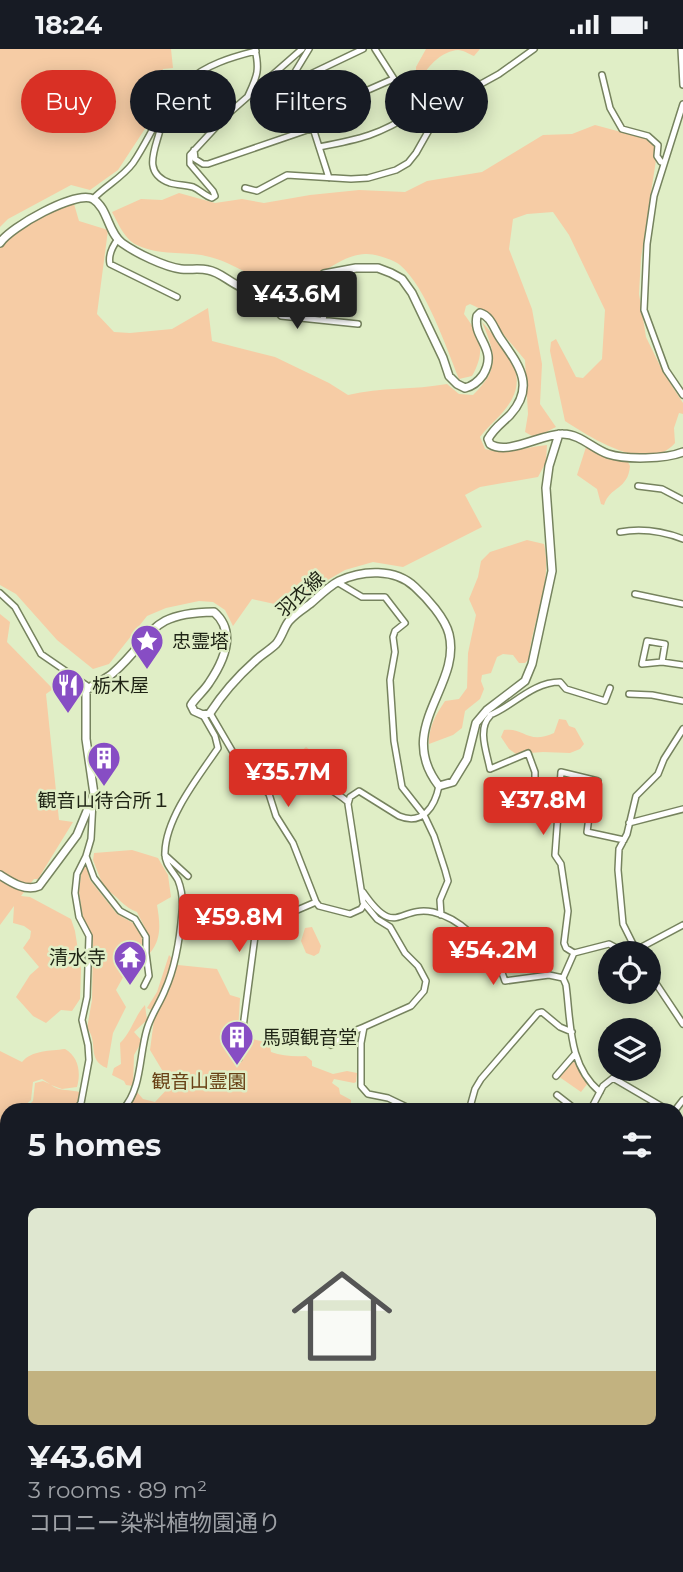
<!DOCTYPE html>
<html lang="en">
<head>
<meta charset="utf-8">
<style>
	body { margin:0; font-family:Montserrat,"Noto Sans JP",sans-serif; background:#20242c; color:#f1f3f6; height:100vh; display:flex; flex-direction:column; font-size:26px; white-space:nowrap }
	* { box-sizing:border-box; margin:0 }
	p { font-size:23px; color:#9ea1a6 }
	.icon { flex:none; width:38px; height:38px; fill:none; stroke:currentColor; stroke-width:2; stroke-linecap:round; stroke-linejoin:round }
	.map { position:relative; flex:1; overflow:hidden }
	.drawer { position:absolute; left:0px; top:1054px; width:684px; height:471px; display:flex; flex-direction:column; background:#171b24; border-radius:21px 21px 0 0; box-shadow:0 4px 18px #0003 }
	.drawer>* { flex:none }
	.guide { position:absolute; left:21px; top:21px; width:642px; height:63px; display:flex; gap:14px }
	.fabs { position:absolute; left:598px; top:892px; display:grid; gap:14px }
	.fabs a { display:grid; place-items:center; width:63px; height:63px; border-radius:50%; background:#171b24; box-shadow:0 4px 18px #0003; font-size:35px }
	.price { position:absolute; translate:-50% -60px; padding:0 16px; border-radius:7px; background:#d93025; color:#fff; font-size:23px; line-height:46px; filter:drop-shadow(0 2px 4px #0008) }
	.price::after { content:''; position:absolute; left:50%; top:42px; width:21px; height:16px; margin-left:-10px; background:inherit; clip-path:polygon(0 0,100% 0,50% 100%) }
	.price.on { background:#222; color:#fff }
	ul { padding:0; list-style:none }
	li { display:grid; align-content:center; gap:14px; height:371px; padding:0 28px }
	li+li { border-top:2px solid #363941 }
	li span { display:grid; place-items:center; height:217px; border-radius:10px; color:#555 }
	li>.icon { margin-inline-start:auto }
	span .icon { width:126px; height:126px; fill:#fffc; stroke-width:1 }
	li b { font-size:30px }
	h2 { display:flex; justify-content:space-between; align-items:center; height:84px; padding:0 28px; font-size:30px }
	.tag { padding:0 24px; border-radius:32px; background:#171b24; box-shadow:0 4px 18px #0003; font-size:24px; line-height:63px }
	.tag.on { background:#d93025; color:#fff }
	.status { display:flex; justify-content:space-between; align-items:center; height:49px; padding:0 35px; background:#171b24; direction:ltr }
	.status svg { height:19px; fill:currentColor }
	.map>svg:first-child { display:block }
	.green { fill:#f6cca5 }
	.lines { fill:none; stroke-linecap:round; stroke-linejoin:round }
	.stream { stroke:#98bd2d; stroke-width:2 }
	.minor-casing { stroke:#76835e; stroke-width:8 }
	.tertiary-casing { stroke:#76835e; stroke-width:10 }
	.minor { stroke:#fff; stroke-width:5 }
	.tertiary { stroke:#fff; stroke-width:7 }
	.labels { text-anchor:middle; stroke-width:5; stroke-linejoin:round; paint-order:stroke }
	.street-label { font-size:19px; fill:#1f2415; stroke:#e0eec6 }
	.poi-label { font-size:19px; fill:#1f2415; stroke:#e0eec6; text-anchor:start }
	.park-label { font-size:19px; fill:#684015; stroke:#e0eec6 }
</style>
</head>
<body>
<div class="status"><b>18:24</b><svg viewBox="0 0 49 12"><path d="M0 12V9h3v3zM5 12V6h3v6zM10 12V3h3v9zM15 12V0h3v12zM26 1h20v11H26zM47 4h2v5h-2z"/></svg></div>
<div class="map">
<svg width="683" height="1523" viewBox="0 0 683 1523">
	<rect width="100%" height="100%" fill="#e0eec6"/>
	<path class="green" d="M0,0H171L173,19L163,20L154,66L118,121L90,141L71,136L8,170L0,178Z
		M426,0H480L474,7C469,5 463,1 458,1C443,2 428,16 422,29L416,23V18Z
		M444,37L453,50L447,61L434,45Z
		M595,76L647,90L655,97L656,111L641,209L639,245L646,288L663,323L683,354V365L679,364L674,379L675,394C647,426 592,389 565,372L550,302L551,293L556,290L576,328L583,329L602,310L605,261L569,186L553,163L527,165L513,170L509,200L532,260L542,315L540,355L556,378L542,385L532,387L525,383L528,365L525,311L483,261L470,255L466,257L464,265C481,288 486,302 472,327L459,330C446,298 426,238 400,216C394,211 374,204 365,205C338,206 317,233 291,235C261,237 238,215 210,208C185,201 162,208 137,196C125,191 118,174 112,163L141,150L162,151L179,144L215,154L242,150L264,154L310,146L359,141L405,143L427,132L482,123L543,86L572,85Z
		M74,155L79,172L108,181L97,265L114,283L130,284L172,280L208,259L212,292L275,308L329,334L348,346C381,338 414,341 447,335L459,345L473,346C500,320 496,306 482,273C500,294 528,320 512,350C505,364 490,375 480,388L485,400C504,406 527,398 547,396L546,413L538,428L480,438L465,446L482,478L403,518L373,513L345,521L319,536L293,559L252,550L233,577L225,561L213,553L199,552L166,559L147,567L109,615L93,620L57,591L16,545L0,536V195L33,167Z
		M586,398L605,408L628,413L630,417C628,441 610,437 604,456L601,455L597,440L577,426Z
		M527,491L544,495C553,534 532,571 529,610L525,614H519L513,606L503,605L497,608L491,624L482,626L481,632L484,640L480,650L465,662L462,679L453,686L429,695C429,677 435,667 445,652L459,650L467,639L468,604L476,566L469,550L478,528L481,512L490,503Z
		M0,565L10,573L7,593L53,640L46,645L59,771L73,773L38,830H34L21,847L30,848L71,870L75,882L81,920L80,950L72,962L61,961L46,974L33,967L16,948L30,926L39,918L23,899L30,889L31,882L24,877L13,874L14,857L0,876Z
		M559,670L566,671L569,677L575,679L584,695L580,700L570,704L543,703L516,705L509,700L501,688L504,681C525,678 527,696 554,684Z
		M306,698L323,710L310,727L289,712Z
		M132,801L158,809L168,826L171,848L157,856C160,874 162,890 150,904L149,887L137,863C124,859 117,846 104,839L93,811L94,804Z
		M86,814L90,831L117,865L133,874L142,888L144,910L131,914L116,941L126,958L113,984L107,1019C86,1011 99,993 87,979L92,951L93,892L83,869L79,843L81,826Z
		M312,878L321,897L319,904L314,907L306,904L301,892L305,879Z
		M169,906L178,916L217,920L230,946L240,949L238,983C250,993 262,989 270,997L271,1003C282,1007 295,1008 306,1007L312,1012V1017L333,1025L347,1022L357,1024L356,1033L354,1034L334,1030L332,1034L339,1039L340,1045L351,1051V1056L364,1060H125L137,1043L143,1050L155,1053L171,1036L150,1001L155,963L147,959L157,943Z
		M145,956L147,971L134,983L142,992L134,1006L133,1037L126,1036L124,1032L112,1026L114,1019L121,1015L120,994C131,984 134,968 145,956Z
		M65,1000C79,1008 81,1024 77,1038L62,1040L51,1036C61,1043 69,1040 80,1043L79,1053L74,1060H24L33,1052L35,1034L43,1032L50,1035L42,1030L33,1033L31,1051L21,1060H7V1073L0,1076V1002L22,1013C32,1001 50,1002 65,1000Z
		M574,1010L588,1034L581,1043L558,1027Z
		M7,1076V1192L0,1196V1081Z
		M0,1432L7,1438V1517H21L12,1523H0Z"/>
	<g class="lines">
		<path class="stream" d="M677,1248L683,1251
			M0,1368L5,1371L7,1369"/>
		<defs>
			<path id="minor" d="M309,0L295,23L329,129
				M375,0L415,63L435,75
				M681,0L683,36
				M602,26L610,59L622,80L648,87L658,96L657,107L661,113H664
				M298,31L363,0
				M248,47C257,27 260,22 255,0
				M683,55L654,147L647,195L644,261L666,321L683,346
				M309,67L393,30
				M156,74L160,81C155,101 142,124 170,134C177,136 185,136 193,138C200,141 205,147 212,149L215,147L213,142L190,115V106L228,65L302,0
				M319,98C361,90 379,86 415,63
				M194,101L195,110L203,115H208L313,79
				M245,139L257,142L287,126L351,130L368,129L396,121L408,114L416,104L429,81L448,65L461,46L499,25L534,0
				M93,150C105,137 122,129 133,114C151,88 162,54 187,33C205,16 232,8 256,2
				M118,190C112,198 108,206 110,215L177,248
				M278,246L276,261L281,267L358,275
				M323,271C325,256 333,251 348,250
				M638,437L662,440L683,451
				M620,483C642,479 662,482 683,490
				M337,533L362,548H385L405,574L395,582L393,588L395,603L390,631L394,692L402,738L424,766L434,787L445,821L448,832L440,851L441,866
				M0,544L15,558L41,605L89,638
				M635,545L683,555
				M662,613L665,595L647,592L642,615L662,613L683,616
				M629,645L652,646L683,652
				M210,664L241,717L269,745L276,767L293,794L316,853L319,857L350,865L361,860L364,855
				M490,666C512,658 532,633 560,633L566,640L605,652L610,639
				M490,667C477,680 487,704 490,720L528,704L535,723V762
				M289,715C308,730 329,737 348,753
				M629,774L683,760
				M624,791L587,783L591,753L598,732L561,723L555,806L561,815L568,862L564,894L566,899L574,904L609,895L626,904H637
				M165,806L188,827
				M86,807L94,829L120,862L135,870L146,888V904L149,927L144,937
				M363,843C396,891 398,856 433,863C460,869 484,895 499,917C502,922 503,927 505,932L549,926L563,929L566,936C571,974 568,1016 600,1043
				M636,901L683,876
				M638,905L623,875L618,821L619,800L627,785L636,747L658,725L664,710L683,680
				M649,924L683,975
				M563,929L574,904
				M331,996L354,982L364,978
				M239,1009L255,887L274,871L316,853
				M556,1027L575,1005
				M557,1046L575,1060
				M470,1058L475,1040L481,1030L538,964L542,963L560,978L572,983
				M77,1060L81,1054L89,1011L88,996L82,971L87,948L89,887L79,868L75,844L77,825L86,807L91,790L93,752
				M123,1060C142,1040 139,1006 147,980C151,966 160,954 165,941C175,919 180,888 182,863C183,853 182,841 178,831C173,822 164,815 165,803C166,768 199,727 218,699L215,687L203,666
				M411,1060L388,1049L368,1045L361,1037V994L364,978L411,957L424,942L426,932L418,917L405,904L390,878L377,870L363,853L348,755L350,748L359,742L399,767C423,777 435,757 439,737
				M591,1060L603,1037L613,1029L666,1060
				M676,1060L683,1051
				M677,1101L683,1122
				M677,1147L683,1145
				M0,1204L7,1201
				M0,1255L7,1268
				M677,1283H683
				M677,1328L683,1326
				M677,1388L683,1395
				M677,1420L683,1417
				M677,1444L683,1441
				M677,1486L683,1483
				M414,1517L417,1523
				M593,1517L601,1523
				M670,1517L673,1523
				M167,1521L169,1517
				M251,1523L257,1517
				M423,1523L433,1517
				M523,1523L533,1517
				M624,1523L630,1517"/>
			<path id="tertiary" d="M0,194C10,178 76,141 93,150C108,159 108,184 122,194C136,204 165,218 181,220C190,221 199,219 208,221C220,223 229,233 241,238C259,246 280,246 299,247L324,225L356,219H378L391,224L402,230L412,244L443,309L449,327L457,335L465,339C473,337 478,333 483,326C499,299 472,290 477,267L480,264C491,267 494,280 500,289C517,314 537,336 510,366C502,374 494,379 488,390L490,395C508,407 543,384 563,385C580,385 593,400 608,405C626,411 666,410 683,403
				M0,826C11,833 26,843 39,837L77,786L94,745L86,690V642C93,634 104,632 113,624C155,587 146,564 214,563C237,583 224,612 209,634C204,642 196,648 191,656L194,662L203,666L210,664C223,644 237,628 255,612C261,606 270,601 276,595C282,588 284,578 289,572C295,565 303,560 310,555C319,547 329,537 339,532C362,521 395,519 415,538C427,549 445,569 449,585C462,637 394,679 439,737L453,733L467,710L476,674L487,661L525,632L532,615L552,522L546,439L549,417L559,385
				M677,1192L683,1194
				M0,1378L7,1386"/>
		</defs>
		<use href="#minor" class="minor-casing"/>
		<use href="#tertiary" class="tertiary-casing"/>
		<use href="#minor" class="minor"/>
		<use href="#tertiary" class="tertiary"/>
	</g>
	<defs>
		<symbol id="sight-pin" viewBox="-11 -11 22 30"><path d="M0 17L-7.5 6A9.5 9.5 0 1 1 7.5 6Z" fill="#874dc4" stroke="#e0eec6"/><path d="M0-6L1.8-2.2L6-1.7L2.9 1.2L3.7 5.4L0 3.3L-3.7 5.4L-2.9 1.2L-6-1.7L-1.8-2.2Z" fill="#fff"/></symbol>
		<symbol id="restaurant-pin" viewBox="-11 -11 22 30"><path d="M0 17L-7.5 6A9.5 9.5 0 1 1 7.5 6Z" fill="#874dc4" stroke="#e0eec6"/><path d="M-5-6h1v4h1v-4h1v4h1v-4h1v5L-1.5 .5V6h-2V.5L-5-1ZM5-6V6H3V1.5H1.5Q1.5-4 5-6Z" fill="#fff"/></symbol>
		<symbol id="building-pin" viewBox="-11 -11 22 30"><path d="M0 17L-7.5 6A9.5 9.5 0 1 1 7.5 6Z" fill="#874dc4" stroke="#e0eec6"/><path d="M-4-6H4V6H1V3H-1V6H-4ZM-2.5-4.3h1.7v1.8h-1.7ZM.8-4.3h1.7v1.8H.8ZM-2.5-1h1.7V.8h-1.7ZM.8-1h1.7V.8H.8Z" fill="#fff"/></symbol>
		<symbol id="temple-pin" viewBox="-11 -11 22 30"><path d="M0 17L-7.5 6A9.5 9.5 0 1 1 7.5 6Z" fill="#874dc4" stroke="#e0eec6"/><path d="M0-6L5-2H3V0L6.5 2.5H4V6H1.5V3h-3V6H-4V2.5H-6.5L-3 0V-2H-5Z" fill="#fff"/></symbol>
	</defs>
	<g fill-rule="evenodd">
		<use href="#sight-pin" x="128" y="573" width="38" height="52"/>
		<use href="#restaurant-pin" x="49" y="617" width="38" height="52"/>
		<use href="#building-pin" x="85" y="690" width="38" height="52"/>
		<use href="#temple-pin" x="111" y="889" width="38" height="52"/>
		<use href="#building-pin" x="218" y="969" width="38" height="52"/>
	</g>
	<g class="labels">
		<g class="street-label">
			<text transform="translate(300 545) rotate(-42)" y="7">羽衣線</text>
		</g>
		<g class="poi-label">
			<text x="172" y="599">忠霊塔</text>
			<text x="92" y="643">栃木屋</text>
			<text x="104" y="758" text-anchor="middle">観音山待合所１</text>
			<text x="106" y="915" text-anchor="end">清水寺</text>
			<text x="262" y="995">馬頭観音堂</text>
		</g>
		<g class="park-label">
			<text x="199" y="1039">観音山霊園</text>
		</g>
	</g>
</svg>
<div class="fabs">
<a><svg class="icon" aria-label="locate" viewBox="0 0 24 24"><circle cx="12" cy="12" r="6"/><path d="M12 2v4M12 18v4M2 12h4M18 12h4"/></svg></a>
<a><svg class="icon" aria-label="layers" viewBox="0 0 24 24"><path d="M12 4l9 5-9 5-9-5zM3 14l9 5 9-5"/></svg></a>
</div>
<b class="price on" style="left:297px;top:282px">¥43.6M</b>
<b class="price" style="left:288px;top:760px">¥35.7M</b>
<b class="price" style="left:543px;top:788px">¥37.8M</b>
<b class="price" style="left:239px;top:905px">¥59.8M</b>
<b class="price" style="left:493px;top:938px">¥54.2M</b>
<div class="guide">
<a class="tag on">Buy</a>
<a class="tag">Rent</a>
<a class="tag">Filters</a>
<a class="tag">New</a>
</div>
<section class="drawer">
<h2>5 homes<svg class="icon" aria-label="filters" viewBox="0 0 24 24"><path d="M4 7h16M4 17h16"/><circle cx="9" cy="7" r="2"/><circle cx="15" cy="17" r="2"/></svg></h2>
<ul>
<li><span style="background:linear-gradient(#dfe7d0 75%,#c2b280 0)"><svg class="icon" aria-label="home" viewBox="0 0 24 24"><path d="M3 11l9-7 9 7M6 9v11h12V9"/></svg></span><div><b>¥43.6M</b><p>3 rooms · 89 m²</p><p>コロニー染料植物園通り</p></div></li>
</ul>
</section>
</div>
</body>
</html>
